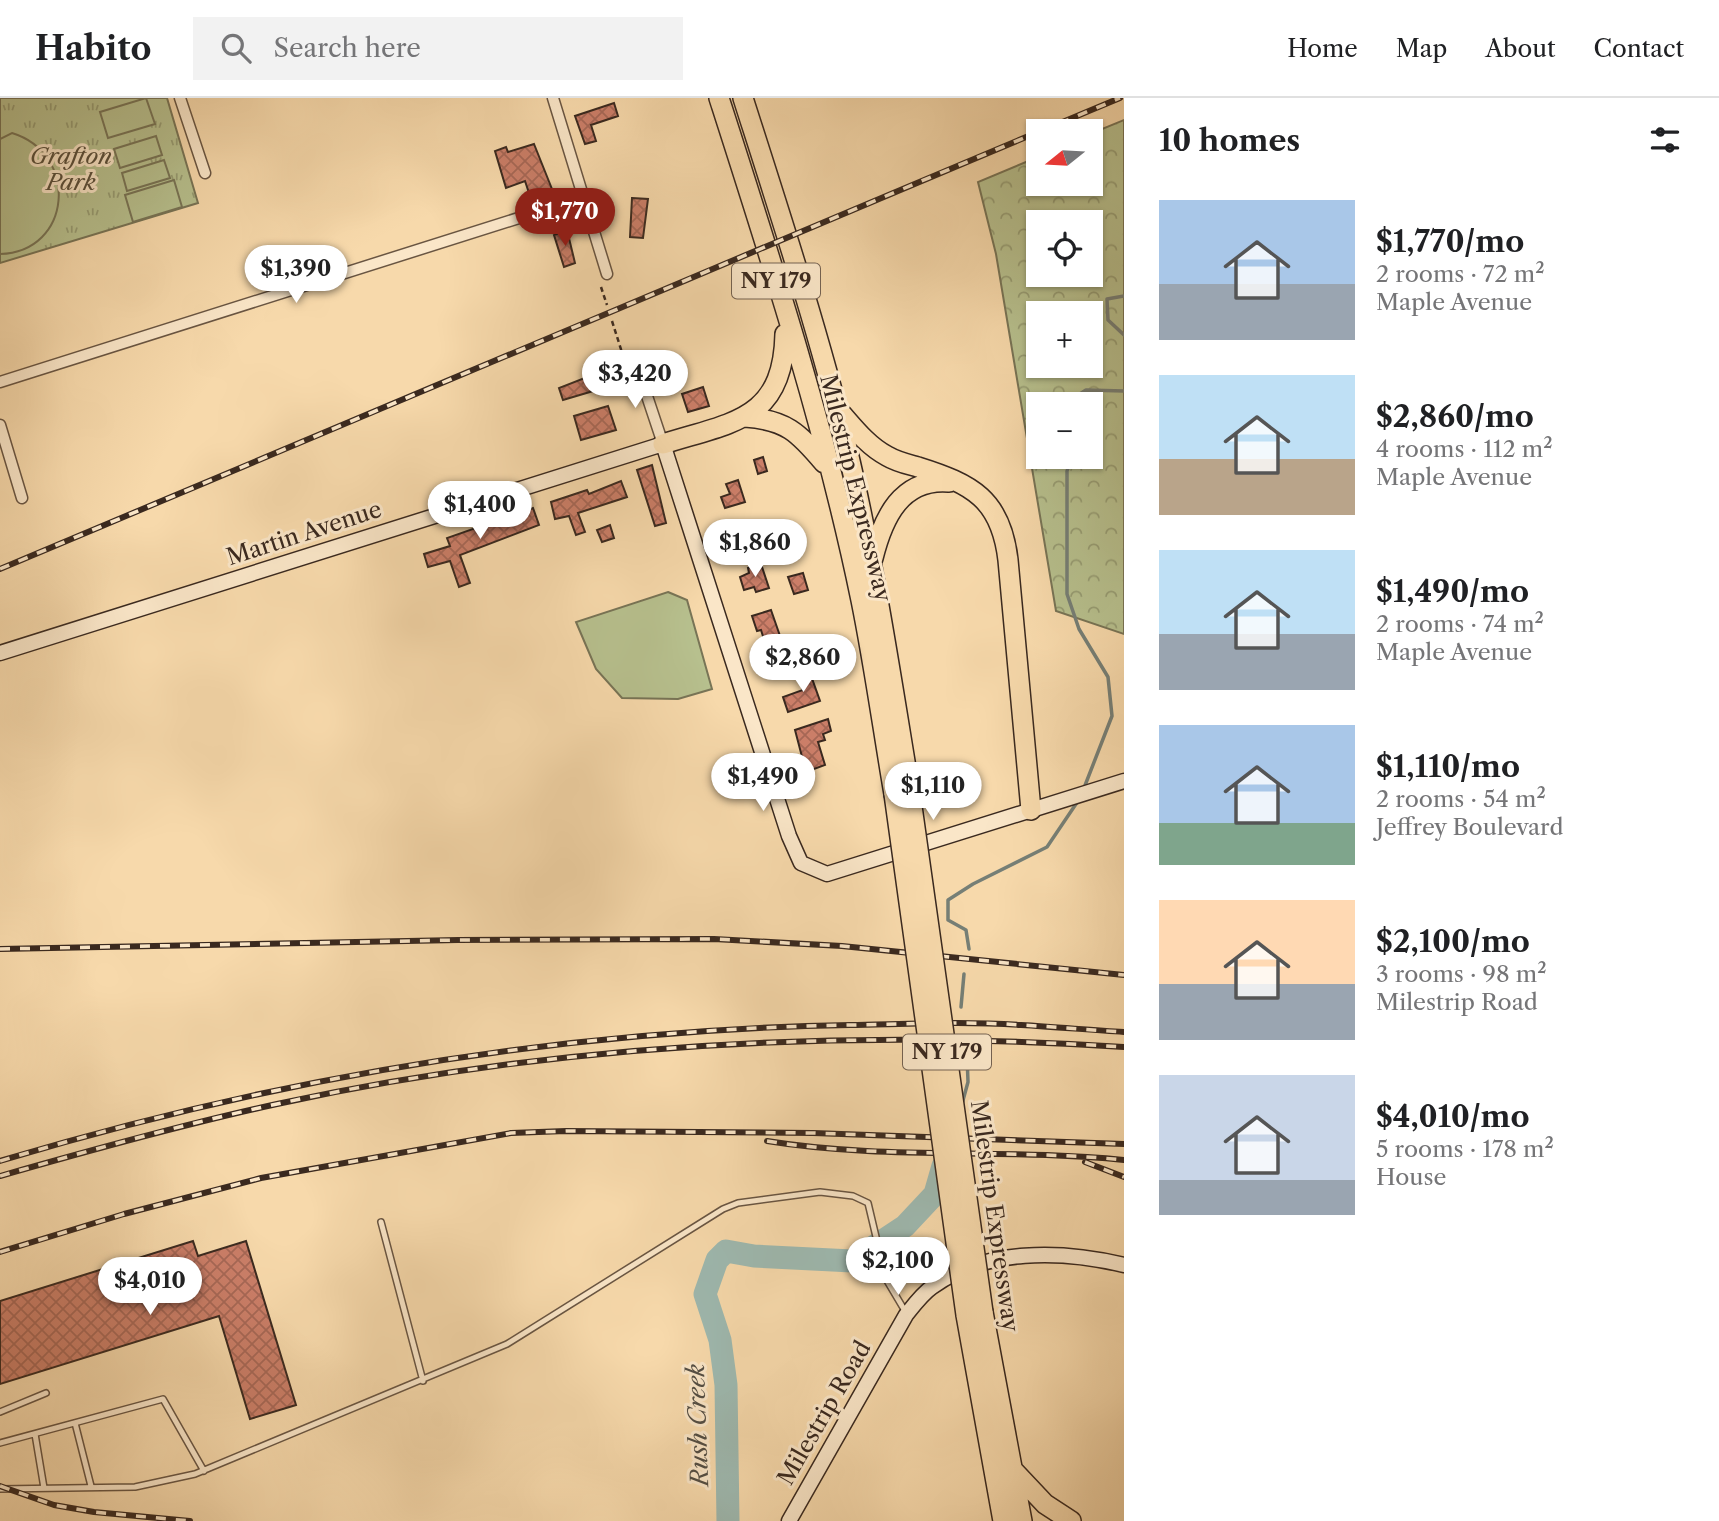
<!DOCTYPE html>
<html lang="en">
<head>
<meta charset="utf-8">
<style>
	body { margin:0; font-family:"Libre Caslon Text",serif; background:#f2f2f2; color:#202124; height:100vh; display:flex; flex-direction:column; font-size:26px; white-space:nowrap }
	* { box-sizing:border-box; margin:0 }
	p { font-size:23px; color:#757577 }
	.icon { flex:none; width:38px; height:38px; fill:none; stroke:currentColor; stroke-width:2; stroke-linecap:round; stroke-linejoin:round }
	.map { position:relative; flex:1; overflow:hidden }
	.drawer { display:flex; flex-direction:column; background:#fff; width:595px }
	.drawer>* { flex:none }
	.needle { width:46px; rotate:252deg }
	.fabs { position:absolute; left:1026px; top:21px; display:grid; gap:14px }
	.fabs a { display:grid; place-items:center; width:77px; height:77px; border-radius:0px; background:#fff; box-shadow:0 2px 5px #0004; font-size:35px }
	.price { position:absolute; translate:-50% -60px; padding:0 16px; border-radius:24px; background:#fff; color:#222; font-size:23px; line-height:46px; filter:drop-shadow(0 2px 4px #0008) }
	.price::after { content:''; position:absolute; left:50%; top:42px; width:21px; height:16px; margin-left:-10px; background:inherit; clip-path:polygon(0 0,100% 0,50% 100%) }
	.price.on { background:#8f2418; color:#fff }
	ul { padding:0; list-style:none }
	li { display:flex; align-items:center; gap:21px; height:175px; padding:0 35px }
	li span { display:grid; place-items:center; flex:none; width:196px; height:140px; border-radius:0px; color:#555 }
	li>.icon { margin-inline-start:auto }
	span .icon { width:84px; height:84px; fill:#fffc; stroke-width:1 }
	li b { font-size:30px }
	h2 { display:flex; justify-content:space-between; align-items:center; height:84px; padding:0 35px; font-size:30px }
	header { display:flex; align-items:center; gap:42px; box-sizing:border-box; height:98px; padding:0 35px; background:#fff; border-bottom:2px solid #e0e0e0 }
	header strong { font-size:33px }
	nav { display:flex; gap:38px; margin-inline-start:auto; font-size:24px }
	.search { width:490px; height:63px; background:#f2f2f2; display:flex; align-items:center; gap:18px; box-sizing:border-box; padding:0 24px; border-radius:0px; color:#757577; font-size:26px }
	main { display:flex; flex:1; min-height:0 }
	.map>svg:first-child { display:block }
	.forest { fill:url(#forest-crowns); stroke:#787456; stroke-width:2; fill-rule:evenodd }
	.park { fill:url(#park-tufts); stroke:#787456; stroke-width:2 }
	.pitch { fill:#b7c08e; stroke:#787456; stroke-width:2 }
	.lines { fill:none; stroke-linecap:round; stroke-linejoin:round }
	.stream { stroke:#767f76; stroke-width:3.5 }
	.river { stroke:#9eb9b0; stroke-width:23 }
	.building { fill:url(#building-cross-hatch); stroke:#3a291f; stroke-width:2 }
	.lane-casing { stroke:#695542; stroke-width:8 }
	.street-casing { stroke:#695542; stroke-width:13 }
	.secondary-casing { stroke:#3a291f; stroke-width:17 }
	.highway-casing { stroke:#3a291f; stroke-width:22 }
	.path { stroke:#3a291f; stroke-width:2.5; stroke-dasharray:5 3.5; stroke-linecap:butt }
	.lane { stroke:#fae6c8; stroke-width:5 }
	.street { stroke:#fae6c8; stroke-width:10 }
	.secondary { stroke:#fae6c8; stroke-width:14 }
	.highway { stroke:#f7d9ab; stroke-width:19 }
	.rail-casing { stroke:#3a291f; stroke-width:6 }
	.rail { stroke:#fae6c8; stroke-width:3.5; stroke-dasharray:10; stroke-linecap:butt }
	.highway-bridge-casing { stroke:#3a291f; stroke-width:22; stroke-linecap:butt }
	.highway-bridge { stroke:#f7d9ab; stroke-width:19 }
	.labels { text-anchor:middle; stroke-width:6; stroke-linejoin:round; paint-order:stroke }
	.shield { fill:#fae6c8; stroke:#746252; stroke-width:2 }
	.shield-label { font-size:21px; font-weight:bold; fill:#3a291f }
	.park-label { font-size:23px; font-style:italic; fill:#594f3b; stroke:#fae6c8 }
	.street-label { font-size:23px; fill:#3a291f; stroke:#fae6c8 }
	.water-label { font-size:24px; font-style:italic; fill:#534d43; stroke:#fae6c8 }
</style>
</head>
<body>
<header>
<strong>Habito</strong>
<div class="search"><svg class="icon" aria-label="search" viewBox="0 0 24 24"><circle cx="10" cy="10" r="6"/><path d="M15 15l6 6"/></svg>Search here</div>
<nav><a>Home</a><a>Map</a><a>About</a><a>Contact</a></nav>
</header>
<main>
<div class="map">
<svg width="1124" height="1423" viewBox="0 0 1124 1423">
	<defs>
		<pattern id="forest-crowns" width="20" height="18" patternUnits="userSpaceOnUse" patternTransform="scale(1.75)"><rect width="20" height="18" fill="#b7c08e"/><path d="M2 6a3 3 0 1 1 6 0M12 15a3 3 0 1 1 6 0" fill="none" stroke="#969c73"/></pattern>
		<pattern id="park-tufts" width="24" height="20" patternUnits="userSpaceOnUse" patternTransform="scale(1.75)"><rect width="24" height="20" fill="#b7c08e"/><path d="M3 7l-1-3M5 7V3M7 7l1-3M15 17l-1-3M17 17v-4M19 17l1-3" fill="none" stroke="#969c73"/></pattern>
		<pattern id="building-cross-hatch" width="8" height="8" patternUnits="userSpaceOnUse" patternTransform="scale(1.75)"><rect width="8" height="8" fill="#cb7e68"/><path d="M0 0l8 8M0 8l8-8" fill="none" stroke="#a66755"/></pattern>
	</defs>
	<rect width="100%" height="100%" fill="#f7d9ab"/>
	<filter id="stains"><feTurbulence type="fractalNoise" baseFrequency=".00286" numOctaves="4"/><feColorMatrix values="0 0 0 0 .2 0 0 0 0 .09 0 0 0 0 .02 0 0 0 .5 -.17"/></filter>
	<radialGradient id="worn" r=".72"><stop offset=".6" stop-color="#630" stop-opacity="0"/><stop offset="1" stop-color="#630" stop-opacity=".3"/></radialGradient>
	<path class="forest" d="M1124,22V536L1056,513L996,156L978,84L1038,59V86H1090V36ZM1038,124H1090V177H1038ZM1038,215H1090V268H1038ZM1038,306H1090V359H1038Z"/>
	<path class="park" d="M0,0H167L198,105L0,165Z"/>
	<path class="pitch" d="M146,0L155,26L108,40L100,14Z
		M12,35C80,56 72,154 0,156V41Z
		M156,38L162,57L120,70L114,51Z
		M164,62L170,80L127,93L122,75Z
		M174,82L182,109L133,124L125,97Z
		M668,494L687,502L712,591L678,601L622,600L596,571L576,524Z"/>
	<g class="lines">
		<path class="stream" d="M1124,198L1107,201L1108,222L1124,237
			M1072,306V301L1086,292L1124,293
			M1072,359L1067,373V496L1079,531L1108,579L1112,618L1084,690
			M969,851L966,832L948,822V802L973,786L1047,749L1078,703
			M961,909L964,876
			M962,1006L968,984L967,957"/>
		<path class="river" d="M728,1423L726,1287L720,1242L705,1196L717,1162L726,1153L754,1158L852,1163L905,1128L935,1096L943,1068"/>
	</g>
	<path class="building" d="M614,5L618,18L591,27L596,43L585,46L575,18Z
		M534,46L552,91L530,98L525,83L506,90L495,53L506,49L508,54Z
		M632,100L648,101L643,140L630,139Z
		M567,132L575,165L564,169L554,137Z
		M605,272L610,288L563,302L559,290Z
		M703,289L709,308L688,314L682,296Z
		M608,308L616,332L581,342L574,318Z
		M763,359L767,373L758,376L754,362Z
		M652,367L666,425L655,428L637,372Z
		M738,382L745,404L725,410L721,399L730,396L726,386Z
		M621,383L627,399L578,415L585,434L576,437L569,418L555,421L551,404L587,392L589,396Z
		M533,410L539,427L460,457L470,485L459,489L450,463L428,469L424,456L450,448L447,440Z
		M610,427L614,440L602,444L597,432Z
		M761,466L769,490L756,494L754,489L744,492L740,479L749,475L748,470Z
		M803,475L808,492L794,496L788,479Z
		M771,512L789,564L773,570L761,532L757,533L752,518Z
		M809,572L820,603L788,614L783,599L803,592L798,576Z
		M828,621L831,633L823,636L825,642L818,644L825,667L806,674L795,632Z
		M193,1143L198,1158L246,1143L296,1307L250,1321L219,1218L0,1286V1203Z"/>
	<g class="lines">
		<defs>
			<path id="lane" d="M381,1124L423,1283
				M0,1314L46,1295
				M75,1325L91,1388
				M35,1336L44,1390
				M0,1345L163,1301L204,1373
				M0,1391L135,1389L195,1376L507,1246L723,1111L738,1105L820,1094L853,1098L868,1105L886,1181L905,1213"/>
			<path id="street" d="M180,0L205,75
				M553,0L607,176
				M637,268L663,346
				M0,284L582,100
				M0,327L22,400"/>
			<path id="secondary" d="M0,555L663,346L789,738L801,765L827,776L1124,683
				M789,1423L906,1217C914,1207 922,1196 932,1189C986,1150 1061,1152 1124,1167"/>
			<path id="highway" d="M719,0C772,165 826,332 861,502C874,566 883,632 894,696
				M743,0C780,116 818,232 847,350C874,464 891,579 910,694
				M840,314C854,330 868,348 887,358C897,364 907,366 918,369C972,386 1001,401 1008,462L1031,712
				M745,319C786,322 798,334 824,365
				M663,346C732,324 783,323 785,236
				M873,460C883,420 901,380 949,384
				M983,1214L1022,1423
				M966,1217L1003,1423
				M1012,1371L1045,1406L1071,1423"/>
		</defs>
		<use href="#lane" class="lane-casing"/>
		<use href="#street" class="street-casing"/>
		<use href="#secondary" class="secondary-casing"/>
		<use href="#highway" class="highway-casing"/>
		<path class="path" d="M601,189L607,207
			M612,223L626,267"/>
		<use href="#lane" class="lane"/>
		<use href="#street" class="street"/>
		<use href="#secondary" class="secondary"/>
		<use href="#highway" class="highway"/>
		<defs>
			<path id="rail" d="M1041,33L1120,0
				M0,471L1038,34
				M0,851L458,842L714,841L842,848L1124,877
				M767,1043C884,1062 1006,1050 1124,1062
				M0,1063C276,980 561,932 850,927C907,926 965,923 1021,927C1056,929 1090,932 1124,934
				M1085,1064L1124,1079
				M0,1078C91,1052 184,1026 277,1006C554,946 842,931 1124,949
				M0,1154L124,1116L261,1080L511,1035L566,1033L813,1035L1124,1046
				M0,1388L54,1407L94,1414L190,1423"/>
		</defs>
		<use href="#rail" class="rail-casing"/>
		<use href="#rail" class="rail"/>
		<defs>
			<path id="highway-bridge" d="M910,694L983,1214
				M894,696L966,1217"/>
		</defs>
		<use href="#highway-bridge" class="highway-bridge-casing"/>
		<use href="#highway-bridge" class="highway-bridge"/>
	</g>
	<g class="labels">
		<g class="shield">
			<rect x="732" y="165.5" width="88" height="35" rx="5"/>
			<rect x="903" y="936.5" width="88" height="35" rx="5"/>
		</g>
		<g class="shield-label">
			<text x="776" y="190">NY 179</text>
			<text x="947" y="961">NY 179</text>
		</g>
		<g class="park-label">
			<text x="71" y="66">Grafton<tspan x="71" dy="26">Park</tspan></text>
		</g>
		<g class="street-label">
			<text transform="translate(856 390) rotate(76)" y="8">Milestrip Expressway</text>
			<text transform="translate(304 435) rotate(-18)" y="8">Martin Avenue</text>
			<text transform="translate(995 1118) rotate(82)" y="8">Milestrip Expressway</text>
			<text transform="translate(824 1315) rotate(-60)" y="8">Milestrip Road</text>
		</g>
		<g class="water-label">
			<text transform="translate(698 1327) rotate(-92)" y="8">Rush Creek</text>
		</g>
	</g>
	<rect width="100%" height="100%" filter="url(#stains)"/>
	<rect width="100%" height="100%" fill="url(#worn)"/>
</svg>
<div class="fabs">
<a><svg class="needle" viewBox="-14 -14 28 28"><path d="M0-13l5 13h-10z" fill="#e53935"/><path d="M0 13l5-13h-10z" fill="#757577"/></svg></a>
<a><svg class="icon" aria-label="locate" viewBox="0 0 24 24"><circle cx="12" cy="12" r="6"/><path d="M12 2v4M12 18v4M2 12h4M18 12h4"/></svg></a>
<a>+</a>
<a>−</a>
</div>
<b class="price on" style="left:565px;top:150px">$1,770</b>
<b class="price" style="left:296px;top:207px">$1,390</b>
<b class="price" style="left:635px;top:312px">$3,420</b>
<b class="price" style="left:480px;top:443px">$1,400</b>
<b class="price" style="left:755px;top:481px">$1,860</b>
<b class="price" style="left:803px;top:596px">$2,860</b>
<b class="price" style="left:763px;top:715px">$1,490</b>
<b class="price" style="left:933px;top:724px">$1,110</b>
<b class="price" style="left:898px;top:1199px">$2,100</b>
<b class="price" style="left:150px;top:1219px">$4,010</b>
</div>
<section class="drawer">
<h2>10 homes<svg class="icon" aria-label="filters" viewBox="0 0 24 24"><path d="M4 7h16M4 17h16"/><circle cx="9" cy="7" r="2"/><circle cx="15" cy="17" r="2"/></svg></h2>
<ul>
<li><span style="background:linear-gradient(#a9c7e8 60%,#9aa5b1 0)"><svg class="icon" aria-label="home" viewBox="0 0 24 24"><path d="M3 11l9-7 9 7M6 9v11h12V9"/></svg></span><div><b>$1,770/mo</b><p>2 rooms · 72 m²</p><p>Maple Avenue</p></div></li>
<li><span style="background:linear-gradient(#bfe0f5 60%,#b9a48a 0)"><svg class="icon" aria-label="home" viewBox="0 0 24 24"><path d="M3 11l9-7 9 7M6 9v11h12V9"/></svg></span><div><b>$2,860/mo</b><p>4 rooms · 112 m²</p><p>Maple Avenue</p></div></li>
<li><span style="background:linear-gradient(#bfe0f5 60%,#9aa5b1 0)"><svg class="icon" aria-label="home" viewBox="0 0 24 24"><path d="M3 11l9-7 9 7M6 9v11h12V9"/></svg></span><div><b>$1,490/mo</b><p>2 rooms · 74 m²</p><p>Maple Avenue</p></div></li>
<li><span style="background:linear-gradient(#a9c7e8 70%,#7fa58c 0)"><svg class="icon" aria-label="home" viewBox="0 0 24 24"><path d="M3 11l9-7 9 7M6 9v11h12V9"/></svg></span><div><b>$1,110/mo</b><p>2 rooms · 54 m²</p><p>Jeffrey Boulevard</p></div></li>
<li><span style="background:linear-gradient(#ffd9b3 60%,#9aa5b1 0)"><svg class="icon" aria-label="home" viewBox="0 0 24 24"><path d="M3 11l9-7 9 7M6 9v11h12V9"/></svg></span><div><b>$2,100/mo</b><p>3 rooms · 98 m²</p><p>Milestrip Road</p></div></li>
<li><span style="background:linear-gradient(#c9d6e8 75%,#9aa5b1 0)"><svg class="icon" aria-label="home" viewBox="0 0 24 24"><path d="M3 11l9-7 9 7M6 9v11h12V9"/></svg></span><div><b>$4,010/mo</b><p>5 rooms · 178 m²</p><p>House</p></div></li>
</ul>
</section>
</main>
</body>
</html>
